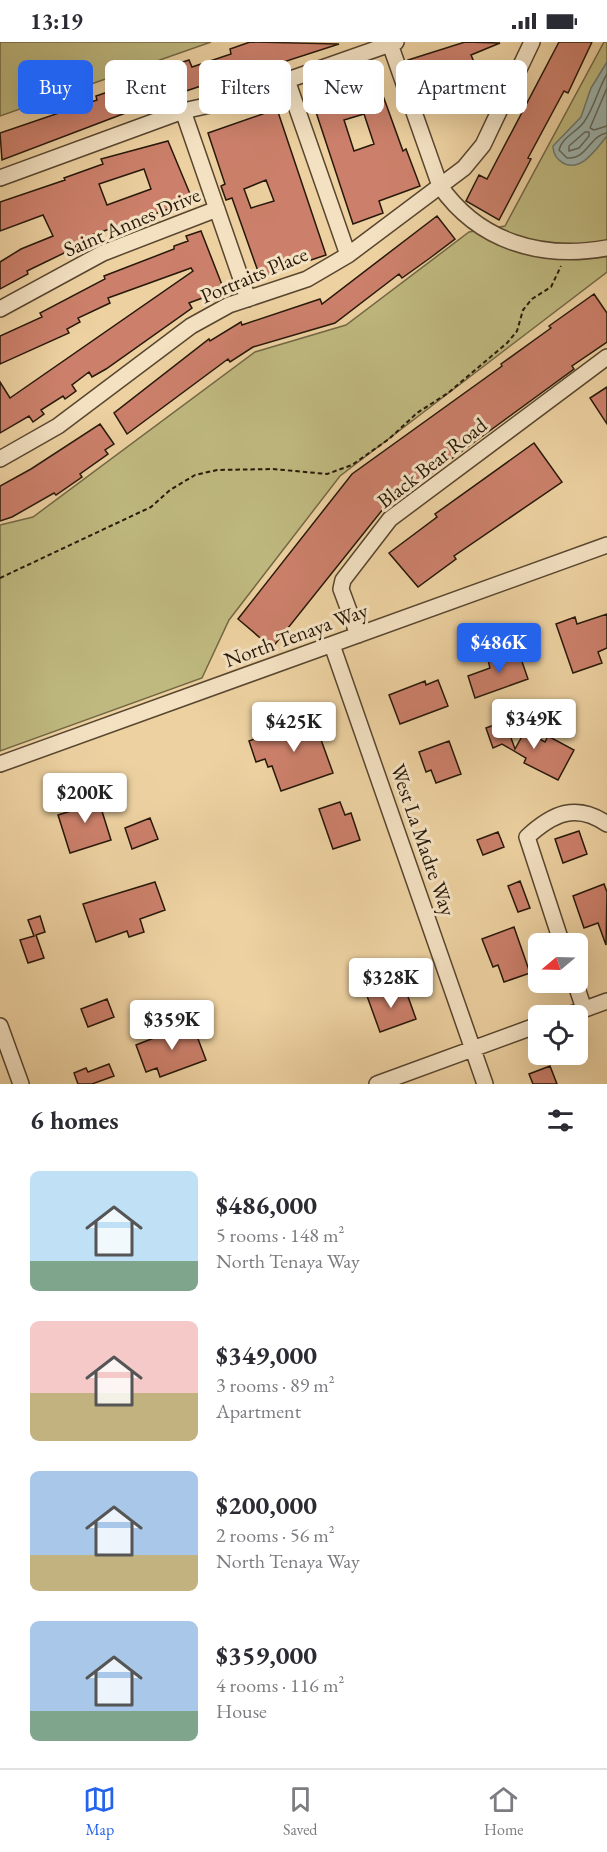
<!DOCTYPE html>
<html lang="en">
<head>
<meta charset="utf-8">
<style>
	body { margin:0; font-family:"EB Garamond",serif; background:#f7f7f7; color:#2b2b33; height:100vh; display:flex; flex-direction:column; font-size:22px; white-space:nowrap }
	* { box-sizing:border-box; margin:0 }
	p { font-size:20px; color:#7c7c81 }
	.icon { flex:none; width:33px; height:33px; fill:none; stroke:currentColor; stroke-width:2; stroke-linecap:round; stroke-linejoin:round }
	.map { position:relative; height:1042px; overflow:hidden }
	.panel { display:flex; flex-direction:column; background:#fff; flex:1 }
	.panel>* { flex:none }
	.top-card { position:absolute; left:18px; top:18px; width:572px; height:54px; display:flex; gap:12px }
	.needle { width:39px; rotate:251deg }
	.fabs { position:absolute; left:528px; top:891px; display:grid; gap:12px }
	.fabs a { display:grid; place-items:center; width:60px; height:60px; border-radius:9px; background:#fff; box-shadow:0 6px 24px #0002; font-size:30px }
	.price { position:absolute; translate:-50% -51px; padding:0 14px; border-radius:6px; background:#fff; color:#222; font-size:20px; line-height:39px; filter:drop-shadow(0 2px 3px #0008) }
	.price::after { content:''; position:absolute; left:50%; top:36px; width:18px; height:14px; margin-left:-9px; background:inherit; clip-path:polygon(0 0,100% 0,50% 100%) }
	.price.current { background:#2563eb; color:#fff }
	ul { padding:0; list-style:none }
	li { display:flex; align-items:center; gap:18px; height:150px; padding:0 30px }
	li span { display:grid; place-items:center; flex:none; width:168px; height:120px; border-radius:9px; color:#555 }
	li>.icon { margin-inline-start:auto }
	span .icon { width:72px; height:72px; fill:#fffc; stroke-width:1 }
	li b { font-size:26px }
	h2 { display:flex; justify-content:space-between; align-items:center; height:72px; padding:0 30px; font-size:26px }
	.chip { padding:0 21px; border-radius:9px; background:#fff; box-shadow:0 6px 24px #0002; font-size:21px; line-height:54px }
	.chip.current { background:#2563eb; color:#fff }
	.status { display:flex; justify-content:space-between; align-items:center; height:42px; padding:0 30px; background:#fff; direction:ltr }
	.status svg { height:16px; fill:currentColor }
	.tabs { display:flex; justify-content:space-around; align-items:center; height:84px; border-top:2px solid #e1e1e2; background:#fff; font-size:16px; color:#7c7c81 }
	.tabs a { display:grid; justify-items:center; gap:3px }
	.tabs .current { color:#2563eb }
	.map>svg:first-child { display:block }
	.green { fill:#bfb97f; stroke:#736844; stroke-width:1.5 }
	.water { fill:#9cb5ae; stroke:#6d766c; stroke-width:1.5 }
	.lines { fill:none; stroke-linecap:round; stroke-linejoin:round }
	.shore { stroke:#62665c; stroke-width:1.5 }
	.building { fill:#cc806b; stroke:#271809; stroke-width:1.5; fill-rule:evenodd }
	.minor-casing { stroke:#58462f; stroke-width:18 }
	.path { stroke:#271809; stroke-width:2; stroke-dasharray:4.5 3; stroke-linecap:butt }
	.minor { stroke:#f3e1c2; stroke-width:15 }
	.labels { text-anchor:middle; stroke-width:6; stroke-linejoin:round; paint-order:stroke }
	.street-label { font-size:21px; fill:#271809; stroke:#f3e1c2 }
</style>
</head>
<body>
<div class="status"><b>13:19</b><svg viewBox="0 0 49 12"><path d="M0 12V9h3v3zM5 12V6h3v6zM10 12V3h3v9zM15 12V0h3v12zM26 1h20v11H26zM47 4h2v5h-2z"/></svg></div>
<div class="map">
<svg width="607" height="1042" viewBox="0 0 607 1042">
	<rect width="100%" height="100%" fill="#edd1a1"/>
	<filter id="stains"><feTurbulence type="fractalNoise" baseFrequency=".00333" numOctaves="4"/><feColorMatrix values="0 0 0 0 .2 0 0 0 0 .09 0 0 0 0 .02 0 0 0 .5 -.17"/></filter>
	<radialGradient id="worn" r=".72"><stop offset=".6" stop-color="#630" stop-opacity="0"/><stop offset="1" stop-color="#630" stop-opacity=".3"/></radialGradient>
	<path class="green" d="M0,0H211L0,74Z
		M604,0H607V230L340,434L229,578L202,636L0,709V483L33,475L255,310L346,283L469,190L505,184Z"/>
	<path class="water" d="M607,20V94C597,106 581,131 563,121C556,117 553,112 553,104L581,75L591,46Z"/>
	<g class="lines">
		<path class="shore" d="M607,32C598,47 594,66 584,80C577,90 562,95 559,108L567,116C587,118 590,93 607,91
			M607,46L590,86L594,88L607,84
			M585,90H589V94L579,106L569,109V104Z"/>
	</g>
	<path class="building" d="M250,0L339,2L234,36L235,39L206,49L204,43L165,56L2,118L0,91L97,58L96,54L161,32L159,28L189,18L192,25L231,12L230,7Z
		M465,0L500,1L471,13L474,20L461,25V29L418,44L408,18Z
		M559,0H592L568,51L564,49L528,116L531,117L499,178L466,159L479,133L487,137Z
		M373,26L403,109L406,107L420,144L379,159L383,171L353,182L309,49ZM364,72L374,102L354,109L344,78Z
		M467,42L482,51L476,62L461,54Z
		M277,67L326,213L260,235L232,156L226,158L221,144L225,142L208,91ZM266,138L274,159L251,166L244,147Z
		M168,99L193,159L89,194L91,198L27,229L28,232L0,247V220L21,207L53,194L43,173L0,189V160L65,138L64,136L103,122L101,117ZM144,127L151,147L107,163L99,142Z
		M437,174L455,197L430,216L402,236L399,232L335,281L253,305L230,320L228,317L127,392L114,371L209,297L210,299L241,280L242,283L320,257L322,262Z
		M201,189L224,248L189,261L192,266L106,327L92,335L89,330L72,343L76,349L65,357L63,354L41,368L44,372L33,380L29,374L0,391V340L10,356L193,229L191,226L108,256L110,261L78,276L80,280L67,287L69,291L0,322V294L42,275L40,271L105,237L104,234L174,207V204L188,199L186,194Z
		M594,252L607,271V300L572,324L574,327L383,467L272,606L238,577L352,432L502,324L501,322L551,286L549,284Z
		M607,345V382L590,356Z
		M100,382L114,402L105,408L108,412L80,432L82,435L56,453L54,451L12,475L0,479V444L31,427Z
		M534,401L562,440L454,514L456,517L418,545L389,511L437,475L435,472Z
		M607,572V606L598,610L602,621L573,631L556,582L575,575L577,582Z
		M518,608L528,637L475,656L468,634L490,626L488,618Z
		M438,638L448,664L400,682L389,653L425,639L426,643Z
		M311,670L333,731L281,749L272,724L268,725L265,717L256,720L249,699L298,682L296,676Z
		M505,679L515,707L525,689L545,700L548,694L574,708L558,738L524,721L526,716L502,702L493,706L486,686Z
		M449,699L461,732L436,741L431,728L426,730L419,710Z
		M96,750L111,798L70,811L58,773L74,768L71,758Z
		M340,760L345,773L351,771L360,798L333,807L319,767Z
		M150,776L158,797L132,807L125,786Z
		M579,789L587,812L563,821L555,797Z
		M498,790L504,805L483,813L477,798Z
		M520,839L530,866L518,870L508,844Z
		M155,840L165,868L140,877L144,890L129,895L127,889L96,900L83,862Z
		M604,842L607,850L606,903L598,881L584,886L573,854Z
		M40,874L45,890L36,893L44,916L28,921L20,898L34,894L28,878Z
		M514,885L530,931L504,940L498,923L493,925L482,897Z
		M386,947L389,955L406,949L416,977L380,990L367,954Z
		M107,957L114,975L88,985L81,967Z
		M192,981L206,1018L160,1035L157,1026L146,1030L136,1003Z
		M109,1022L114,1034L92,1042H78L74,1031L86,1026L88,1030Z
		M550,1024L557,1042H533L529,1032Z"/>
	<g class="lines">
		<defs>
			<path id="minor" d="M390,2L440,144C479,200 542,218 607,206
				M287,38L348,213
				M183,69L248,257
				M0,136L183,69L228,59L396,0
				M0,267L103,211L217,167
				M0,417L58,384L191,284L229,263L307,237L348,213L464,126L483,103L532,0
				M358,593L341,547L343,538L390,477L607,315
				M332,603L485,1042
				M0,722L607,503
				M562,902L527,795C552,772 576,760 607,782
				M575,940L584,967
				M566,974L607,959
				M0,984L21,1042
				M377,1042L538,983"/>
		</defs>
		<use href="#minor" class="minor-casing"/>
		<path class="path" d="M0,536L151,465L170,448L195,433L217,428L273,427L327,432L352,423L389,397L417,371L448,351L507,301L517,289L523,268L532,257L551,245L561,224"/>
		<use href="#minor" class="minor"/>
	</g>
	<g class="labels">
		<g class="street-label">
			<text transform="translate(132 180) rotate(-23)" y="7">Saint Annes Drive</text>
			<text transform="translate(254 233) rotate(-23)" y="7">Portraits Place</text>
			<text transform="translate(432 421) rotate(-38)" y="7">Black Bear Road</text>
			<text transform="translate(296 593) rotate(-20)" y="7">North Tenaya Way</text>
			<text transform="translate(423 798) rotate(71)" y="7">West La Madre Way</text>
		</g>
	</g>
	<rect width="100%" height="100%" filter="url(#stains)"/>
	<rect width="100%" height="100%" fill="url(#worn)"/>
</svg>
<div class="fabs">
<a><svg class="needle" viewBox="-14 -14 28 28"><path d="M0-13l5 13h-10z" fill="#e53935"/><path d="M0 13l5-13h-10z" fill="#7c7c81"/></svg></a>
<a><svg class="icon" aria-label="locate" viewBox="0 0 24 24"><circle cx="12" cy="12" r="6"/><path d="M12 2v4M12 18v4M2 12h4M18 12h4"/></svg></a>
</div>
<b class="price current" style="left:499px;top:632px">$486K</b>
<b class="price" style="left:534px;top:708px">$349K</b>
<b class="price" style="left:294px;top:711px">$425K</b>
<b class="price" style="left:85px;top:782px">$200K</b>
<b class="price" style="left:391px;top:967px">$328K</b>
<b class="price" style="left:172px;top:1009px">$359K</b>
<div class="top-card">
<a class="chip current">Buy</a>
<a class="chip">Rent</a>
<a class="chip">Filters</a>
<a class="chip">New</a>
<a class="chip">Apartment</a>
</div>
</div>
<section class="panel">
<h2>6 homes<svg class="icon" aria-label="filters" viewBox="0 0 24 24"><path d="M4 7h16M4 17h16"/><circle cx="9" cy="7" r="2"/><circle cx="15" cy="17" r="2"/></svg></h2>
<ul>
<li><span style="background:linear-gradient(#bfe0f5 75%,#7fa58c 0)"><svg class="icon" aria-label="home" viewBox="0 0 24 24"><path d="M3 11l9-7 9 7M6 9v11h12V9"/></svg></span><div><b>$486,000</b><p>5 rooms · 148 m²</p><p>North Tenaya Way</p></div></li>
<li><span style="background:linear-gradient(#f6c9c9 60%,#c2b280 0)"><svg class="icon" aria-label="home" viewBox="0 0 24 24"><path d="M3 11l9-7 9 7M6 9v11h12V9"/></svg></span><div><b>$349,000</b><p>3 rooms · 89 m²</p><p>Apartment</p></div></li>
<li><span style="background:linear-gradient(#a9c7e8 70%,#c2b280 0)"><svg class="icon" aria-label="home" viewBox="0 0 24 24"><path d="M3 11l9-7 9 7M6 9v11h12V9"/></svg></span><div><b>$200,000</b><p>2 rooms · 56 m²</p><p>North Tenaya Way</p></div></li>
<li><span style="background:linear-gradient(#a9c7e8 75%,#7fa58c 0)"><svg class="icon" aria-label="home" viewBox="0 0 24 24"><path d="M3 11l9-7 9 7M6 9v11h12V9"/></svg></span><div><b>$359,000</b><p>4 rooms · 116 m²</p><p>House</p></div></li>
</ul>
</section>
<nav class="tabs">
<a class="current"><svg class="icon" aria-label="map" viewBox="0 0 24 24"><path d="M3 6l6-2 6 2 6-2v14l-6 2-6-2-6 2zM9 4v14M15 6v14"/></svg>Map</a>
<a><svg class="icon" aria-label="saved" viewBox="0 0 24 24"><path d="M7 4h10v16l-5-4-5 4z"/></svg>Saved</a>
<a><svg class="icon" aria-label="home" viewBox="0 0 24 24"><path d="M3 11l9-7 9 7M6 9v11h12V9"/></svg>Home</a>
</nav>
</body>
</html>
